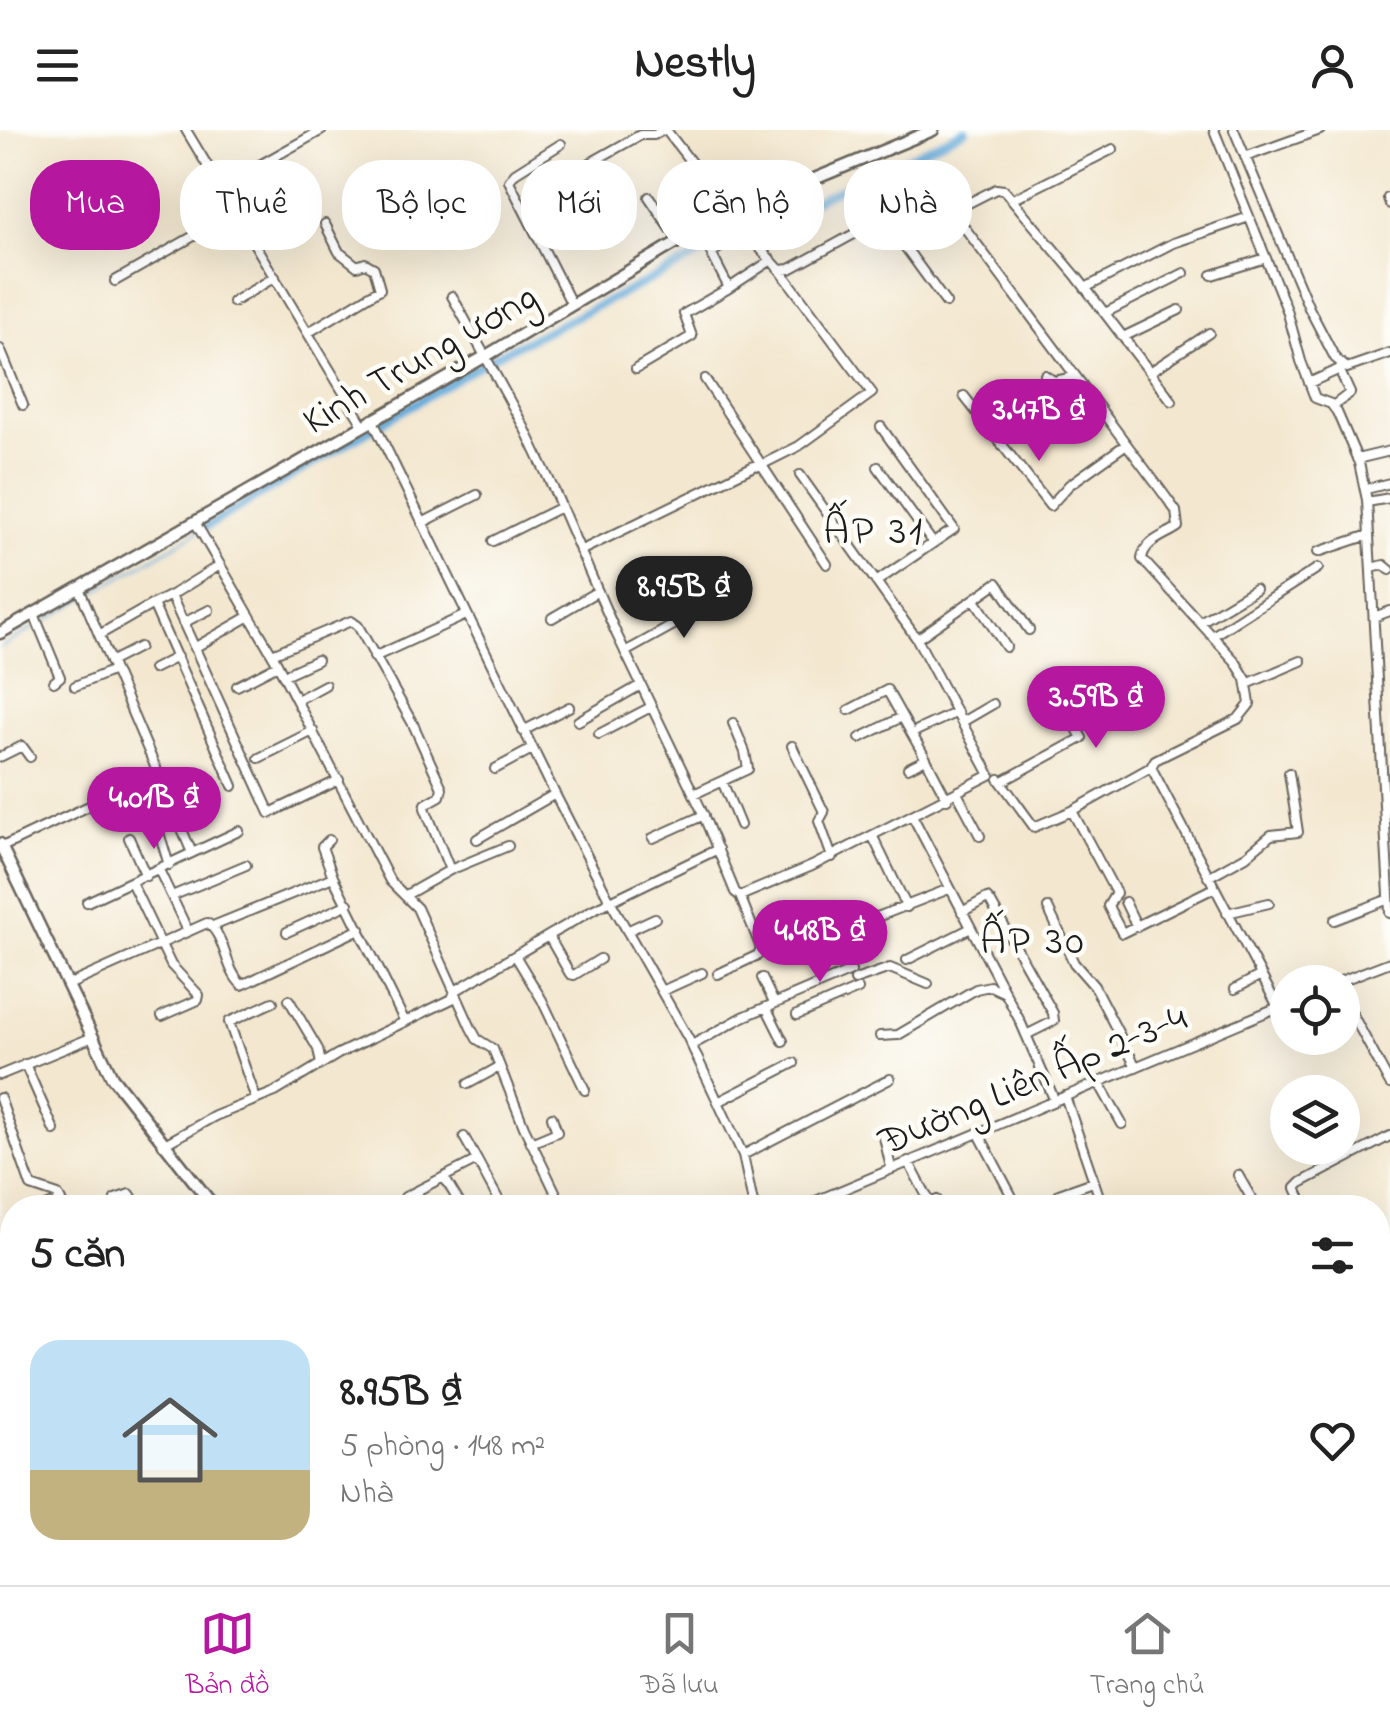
<!DOCTYPE html>
<html lang="vi">
<head>
<meta charset="utf-8">
<style>
	body { margin:0; font-family:"Indie Flower",sans-serif; background:#f2f2f2; color:#222; height:100vh; display:flex; flex-direction:column; font-size:38px; white-space:nowrap }
	* { box-sizing:border-box; margin:0 }
	p { font-size:32px; color:#767676 }
	.icon { flex:none; width:55px; height:55px; fill:none; stroke:currentColor; stroke-width:2; stroke-linecap:round; stroke-linejoin:round }
	.map { position:relative; flex:1; overflow:hidden }
	.drawer { position:absolute; left:0px; top:1065px; width:1390px; height:390px; display:flex; flex-direction:column; background:#fff; border-radius:40px 40px 0 0; box-shadow:0 10px 40px #0002 }
	.drawer>* { flex:none }
	.guide { position:absolute; left:30px; top:30px; width:1330px; height:90px; display:flex; gap:20px }
	.controls { position:absolute; left:1270px; top:835px; display:grid; gap:20px }
	.controls a { display:grid; place-items:center; width:90px; height:90px; border-radius:50%; background:#fff; box-shadow:0 10px 40px #0002; font-size:50px }
	.price { position:absolute; translate:-50% -85px; padding:0 22px; border-radius:35px; background:#b5179e; color:#fff; font-size:32px; line-height:65px; filter:drop-shadow(0 2px 5px #0008) }
	.price::after { content:''; position:absolute; left:50%; top:60px; width:30px; height:22px; margin-left:-15px; background:inherit; clip-path:polygon(0 0,100% 0,50% 100%) }
	.price.active { background:#222; color:#fff }
	ul { padding:0; list-style:none }
	li { display:flex; align-items:center; gap:30px; height:250px; padding:0 30px }
	li span { display:grid; place-items:center; flex:none; width:280px; height:200px; border-radius:30px; color:#555 }
	li>.icon { margin-inline-start:auto }
	span .icon { width:120px; height:120px; fill:#fffc; stroke-width:1 }
	li b { font-size:42px }
	h2 { display:flex; justify-content:space-between; align-items:center; height:120px; padding:0 30px; font-size:42px }
	.chip { padding:0 35px; border-radius:40px; background:#fff; box-shadow:0 10px 40px #0002; font-size:35px; line-height:90px }
	.chip.active { background:#b5179e; color:#fff }
	header { display:flex; justify-content:space-between; align-items:center; height:130px; padding:0 30px; background:#fff; font-size:45px; font-weight:800 }
	.menu { display:flex; justify-content:space-around; align-items:center; height:140px; border-top:2px solid #e0e0e0; background:#fff; font-size:28px; color:#767676 }
	.menu a { display:grid; justify-items:center; gap:5px }
	.menu .active { color:#b5179e }
	.map>svg:first-child { display:block }
	.lines { fill:none; stroke-linecap:round; stroke-linejoin:round }
	.stream { stroke:#65abdb; stroke-width:2.5 }
	.canal { stroke:#65abdb; stroke-width:8 }
	.street-casing { stroke:#67635b; stroke-width:12 }
	.secondary-casing { stroke:#67635b; stroke-width:15 }
	.street { stroke:#fff; stroke-width:8 }
	.secondary { stroke:#fff; stroke-width:10 }
	.labels { text-anchor:middle; stroke-width:9; stroke-linejoin:round; paint-order:stroke }
	.street-label { font-size:40px; fill:#1c1c1c; stroke:#fdfcf7 }
	.neighbourhood-label { font-size:42px; letter-spacing:2.5px; fill:#1c1c1c; stroke:#fdfcf7 }
</style>
</head>
<body>
<header><svg class="icon" aria-label="menu" viewBox="0 0 24 24"><path d="M4 6h16M4 12h16M4 18h16"/></svg>Nestly<svg class="icon" aria-label="person" viewBox="0 0 24 24"><circle cx="12" cy="8" r="4"/><path d="M4 21q1-7 8-7t8 7"/></svg></header>
<div class="map">
<svg width="1390" height="1455" viewBox="0 0 1390 1455">
	<rect width="100%" height="100%" fill="#fdfcf7"/>
	<filter id="ink" filterUnits="userSpaceOnUse"><feTurbulence type="fractalNoise" baseFrequency=".01" numOctaves="2"/><feDisplacementMap in="SourceGraphic" scale="20" xChannelSelector="R" yChannelSelector="G"/><feConvolveMatrix kernelMatrix="1 2 1 2 8 2 1 2 1" color-interpolation-filters="sRGB"/></filter>
	<filter id="wash" filterUnits="userSpaceOnUse"><feTurbulence type="fractalNoise" baseFrequency=".0048" numOctaves="4" result="noise"/><feDisplacementMap in="SourceGraphic" scale="40" xChannelSelector="R" yChannelSelector="G"/><feGaussianBlur stdDeviation="2.25" result="paint"/><feColorMatrix in="noise" values="0 0 0 0 0 0 0 0 0 0 0 0 0 0 0 0 0 1.4 0 .05"/><feComposite in="paint" operator="in"/></filter>
	<g filter="url(#wash)">
		<rect width="100%" height="100%" fill="#f3e7cf"/>
		<g class="lines">
			<path class="stream" d="M42,493L204,398
				M0,518L35,497"/>
			<path class="canal" d="M744,104L966,0
				M204,398L497,225L713,119"/>
		</g>
	</g>
	<g filter="url(#ink)">
		<g class="lines">
			<defs>
				<path id="street" d="M186,0L363,295
					M666,0L745,102L780,140L790,139L920,68L936,63L941,66L1160,359L1176,381L1178,397C1165,406 1144,411 1142,429L1235,531L1246,549L1250,574L1238,589L1155,630L1151,637L1072,681L1116,763L1108,776L1122,803L1214,758
					M1214,0L1287,180L1301,231L1315,268L1331,274L1337,282L1359,333L1367,370L1390,783
					M1234,0L1309,178L1335,228L1347,238L1390,223
					M561,14L515,43L509,51L571,173
					M1245,27L1320,0
					M590,33L640,5H654L664,0
					M219,58L322,0
					M649,67L679,111
					M1388,68L1390,74
					M1013,69L1113,19
					M953,81L996,59L1004,60L1077,147L1172,271
					M884,88L946,173
					M1212,145L1266,128
					M115,151L234,83
					M729,158L770,131
					M1085,158L1173,113L1249,87
					M452,166L524,297L554,360L616,503L700,677L735,762L740,766L812,736L990,645L917,509L800,345
					M233,172L275,147
					M1105,183L1184,143
					M309,202L380,159L374,138L365,133L357,136L339,122L325,94
					M1123,207L1179,180
					M0,219L23,275
					M636,239L692,206L684,184L729,158L711,123L745,102
					M1150,242L1209,203
					M1045,245L1054,251L1075,247
					M705,249L827,434
					M1309,253L1342,238
					M964,266L1050,376L1069,355L1125,315
					M1333,276L1350,263L1339,239
					M372,289L555,664L608,767L688,908L743,1025L754,1078
					M1357,329L1390,321
					M759,336L799,316L872,263L780,140
					M878,337L933,413
					M1366,359L1390,353
					M1367,372L1390,368
					M195,392L276,531L390,751L417,778L471,898L477,909L493,919L524,997L563,1078
					M422,393L477,365
					M493,411L561,377
					M580,421L758,334
					M1318,422L1369,405
					M220,435L173,464L172,468L270,683L339,650
					M1371,438L1384,435L1390,440
					M691,443L707,476
					M876,452L954,399L881,297
					M79,458L192,723L239,701
					M173,464L153,474L233,656
					M975,470L1006,517
					M34,484L60,547L54,552
					M1374,487L1390,481
					M552,488L598,461
					M1202,491L1255,459
					M183,493L209,480
					M99,505L153,474
					M1214,505L1318,438
					M917,509L997,453L1029,500
					M194,518L250,486
					M625,522L724,467
					M272,524L351,491L358,496L413,594L442,658L440,666L426,674L425,678L450,740L406,765
					M374,527L466,485
					M110,532L139,517
					M153,539L177,527
					M284,545L317,530
					M1247,554L1301,531
					M75,556L114,540
					M237,556L278,535
					M297,570L325,555
					M849,580L887,560L926,629
					M578,591L641,555
					M962,592L993,574
					M918,600L957,582
					M523,601L569,577
					M599,604L651,577
					M860,608L902,587
					M792,616L824,682L819,691L832,727
					M0,627L22,616L30,627
					M259,628L313,601
					M1151,637L1278,877
					M908,638L926,629L947,669
					M495,639L532,619
					M999,649L1034,697L1072,681
					M722,651L740,695
					M1003,651L1082,608L1049,547
					M957,663L980,706
					M694,664L748,639L745,622L733,593
					M913,687L1020,891L1055,971
					M157,696L169,735
					M873,707L907,777
					M129,708L146,746
					M653,708L704,685
					M477,709L555,664
					M329,710L322,717L333,747
					M2,717L159,643
					M159,740L188,801
					M450,740L508,716
					M1208,747L1246,726L1271,705L1298,702L1289,643
					M131,752L171,835L199,865L198,870L162,886
					M172,766L246,735
					M87,772L192,723
					M1125,772L1137,797
					M1048,778L1074,833L1094,856L1136,937
					M962,782L987,768L990,771L1053,883L1054,891L1026,905
					M1227,783L1269,773
					M1335,790L1389,769
					M213,796L333,747L405,892
					M627,801L655,788
					M287,802L348,774
					M836,803L949,759
					M549,807L570,844L574,845L600,829
					M516,827L542,870L585,960
					M907,830L971,798
					M718,844L758,825L761,818L740,766
					M762,848L774,873
					M855,850L890,838L928,854
					M1338,852L1390,832
					M68,855L207,793C226,805 224,839 242,855L360,799
					M1235,859L1261,845
					M662,861L702,843
					M1342,865L1390,954
					M289,870L318,919L321,934
					M766,877L783,911
					M797,885L858,859
					M880,906L898,905L976,859L990,856L1005,863
					M692,915L743,887L851,841
					M25,934L54,1000
					M0,945L93,907
					M1099,953L1122,994
					M468,954L499,937
					M1065,966L1103,1078
					M0,968L31,1056L58,1065L64,1078
					M256,969L229,892L273,872
					M718,972L794,933
					M978,1002L1018,1078
					M883,1003L891,1038
					M464,1007L477,1030
					M531,1013L557,1002L552,987
					M163,1015L215,986L275,962L338,924L452,869L455,861L592,780L718,719
					M743,1025L890,949
					M908,1031L930,1072
					M1238,1045L1257,1078
					M444,1047L462,1077
					M416,1061L425,1078
					M1059,1064L1093,1052
					M405,1067L477,1030L503,1078
					M115,1069L130,1064L139,1078
					M43,1078L61,1071
					M799,1078L1288,873
					M921,1078L937,1070L943,1078
					M1305,1078L1296,1058L1302,1052L1390,1006
					M0,1176L12,1170
					M1380,1342L1390,1336
					M53,1442L58,1455
					M82,1442L88,1455
					M129,1442L135,1455
					M215,1442L220,1455
					M560,1442L566,1455
					M681,1442L689,1455
					M1246,1442L1252,1455
					M1325,1442L1332,1455
					M97,1455L113,1442
					M352,1455L368,1447
					M447,1455L469,1442
					M595,1455L617,1442
					M779,1455L780,1442
					M1367,1455L1390,1438"/>
				<path id="secondary" d="M0,503L486,226L679,111L732,83L933,0
					M0,714L112,947L215,1078
					M365,1442L371,1455"/>
			</defs>
			<use href="#street" class="street-casing"/>
			<use href="#secondary" class="secondary-casing"/>
			<use href="#street" class="street"/>
			<use href="#secondary" class="secondary"/>
		</g>
	</g>
	<g class="labels">
		<g class="street-label">
			<text transform="translate(419 227) rotate(-30)" y="14">Kinh Trung ương</text>
			<text transform="translate(1032 948) rotate(-23)" y="14">Đường Liên Ấp 2-3-4</text>
		</g>
		<g class="neighbourhood-label">
			<text x="874" y="413">ẤP 31</text>
			<text x="1033" y="823">ẤP 30</text>
		</g>
	</g>
</svg>
<div class="controls">
<a><svg class="icon" aria-label="locate" viewBox="0 0 24 24"><circle cx="12" cy="12" r="6"/><path d="M12 2v4M12 18v4M2 12h4M18 12h4"/></svg></a>
<a><svg class="icon" aria-label="layers" viewBox="0 0 24 24"><path d="M12 4l9 5-9 5-9-5zM3 14l9 5 9-5"/></svg></a>
</div>
<b class="price" style="left:1039px;top:334px">3.47B ₫</b>
<b class="price active" style="left:684px;top:511px">8.95B ₫</b>
<b class="price" style="left:1096px;top:621px">3.59B ₫</b>
<b class="price" style="left:154px;top:722px">4.01B ₫</b>
<b class="price" style="left:820px;top:855px">4.48B ₫</b>
<div class="guide">
<a class="chip active">Mua</a>
<a class="chip">Thuê</a>
<a class="chip">Bộ lọc</a>
<a class="chip">Mới</a>
<a class="chip">Căn hộ</a>
<a class="chip">Nhà</a>
</div>
<section class="drawer">
<h2>5 căn<svg class="icon" aria-label="filters" viewBox="0 0 24 24"><path d="M4 7h16M4 17h16"/><circle cx="9" cy="7" r="2"/><circle cx="15" cy="17" r="2"/></svg></h2>
<ul>
<li><span style="background:linear-gradient(#bfe0f5 65%,#c2b280 0)"><svg class="icon" aria-label="home" viewBox="0 0 24 24"><path d="M3 11l9-7 9 7M6 9v11h12V9"/></svg></span><div><b>8.95B ₫</b><p>5 phòng · 148 m²</p><p>Nhà</p></div><svg class="icon" aria-label="heart" viewBox="0 0 24 24"><path d="M12 20l-8-8c-3-5 5-10 8-4 3-6 11-1 8 4z"/></svg></li>
</ul>
</section>
</div>
<nav class="menu">
<a class="active"><svg class="icon" aria-label="map" viewBox="0 0 24 24"><path d="M3 6l6-2 6 2 6-2v14l-6 2-6-2-6 2zM9 4v14M15 6v14"/></svg>Bản đồ</a>
<a><svg class="icon" aria-label="saved" viewBox="0 0 24 24"><path d="M7 4h10v16l-5-4-5 4z"/></svg>Đã lưu</a>
<a><svg class="icon" aria-label="home" viewBox="0 0 24 24"><path d="M3 11l9-7 9 7M6 9v11h12V9"/></svg>Trang chủ</a>
</nav>
</body>
</html>
